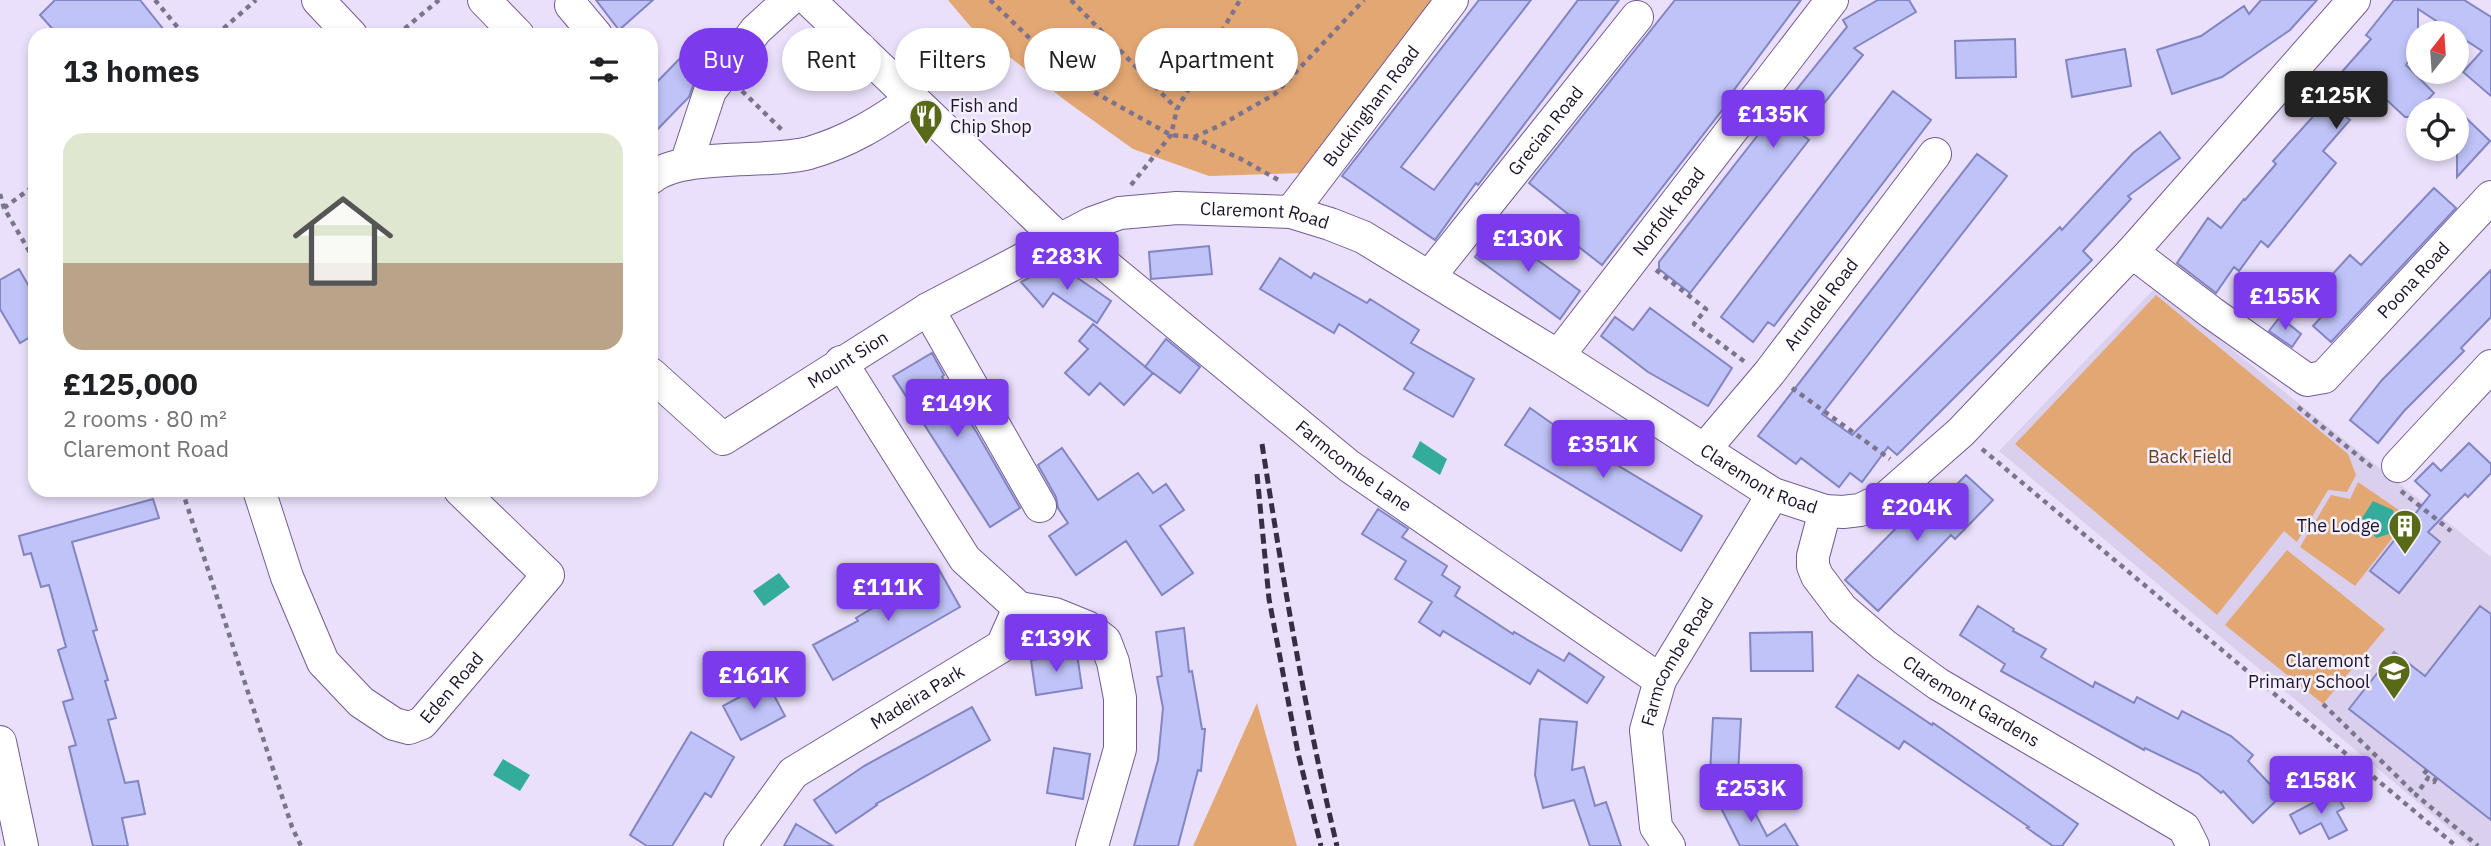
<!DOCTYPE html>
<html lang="en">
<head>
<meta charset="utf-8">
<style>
	body { margin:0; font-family:"IBM Plex Sans",sans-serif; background:#f6f6f6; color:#202124; height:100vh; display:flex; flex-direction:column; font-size:26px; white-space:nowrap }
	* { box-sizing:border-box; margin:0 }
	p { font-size:23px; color:#757577 }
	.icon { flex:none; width:38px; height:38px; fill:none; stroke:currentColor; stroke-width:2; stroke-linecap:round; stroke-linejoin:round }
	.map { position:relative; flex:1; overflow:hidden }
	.panel { position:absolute; left:28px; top:28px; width:630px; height:469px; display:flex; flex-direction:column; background:#fff; border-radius:21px; box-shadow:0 4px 10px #0003 }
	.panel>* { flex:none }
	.hud { position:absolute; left:679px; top:28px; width:665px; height:63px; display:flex; gap:14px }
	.needle { width:46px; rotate:17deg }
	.fabs { position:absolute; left:2406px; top:21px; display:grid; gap:14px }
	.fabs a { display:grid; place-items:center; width:63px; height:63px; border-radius:50%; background:#fff; box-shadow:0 4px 10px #0003; font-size:35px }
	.price { position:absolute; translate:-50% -60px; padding:0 16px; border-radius:7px; background:#7c3aed; color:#fff; font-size:23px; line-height:46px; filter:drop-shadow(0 2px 4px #0008) }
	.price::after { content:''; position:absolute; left:50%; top:42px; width:21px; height:16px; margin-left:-10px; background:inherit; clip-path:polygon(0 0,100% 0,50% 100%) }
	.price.current { background:#222; color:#fff }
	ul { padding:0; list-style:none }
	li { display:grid; align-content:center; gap:14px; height:371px; padding:0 35px }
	li span { display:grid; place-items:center; height:217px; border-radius:21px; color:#555 }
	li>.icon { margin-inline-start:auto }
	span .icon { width:126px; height:126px; fill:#fffc; stroke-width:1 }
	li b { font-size:30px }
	h2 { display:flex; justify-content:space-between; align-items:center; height:84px; padding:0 35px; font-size:30px }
	.pill { padding:0 24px; border-radius:32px; background:#fff; box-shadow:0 4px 10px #0003; font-size:24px; line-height:63px }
	.pill.current { background:#7c3aed; color:#fff }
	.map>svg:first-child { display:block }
	.built { fill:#dad0ed }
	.green { fill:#e3a773 }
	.water { fill:#33ac9b }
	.building { fill:#bfc3f7; stroke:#8285c2; stroke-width:2 }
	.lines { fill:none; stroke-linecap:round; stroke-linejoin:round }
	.minor-casing { stroke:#735c95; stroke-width:34 }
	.path { stroke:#7c738c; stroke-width:4.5; stroke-dasharray:5 5; stroke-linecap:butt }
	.minor { stroke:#fff; stroke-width:32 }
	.rail { stroke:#372e46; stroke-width:5; stroke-dasharray:10 5; stroke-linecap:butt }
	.labels { text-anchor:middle; stroke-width:5; stroke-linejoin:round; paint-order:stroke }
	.poi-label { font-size:18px; fill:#1d142b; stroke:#f5f0fe; text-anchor:end }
	.street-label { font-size:18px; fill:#1d142b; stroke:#f5f0fe }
	.park-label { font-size:18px; fill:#634122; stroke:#f5f0fe }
</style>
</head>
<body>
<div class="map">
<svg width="2491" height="846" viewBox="0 0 2491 846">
	<rect width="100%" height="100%" fill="#eae0fb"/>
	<path class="built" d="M2155,288L2491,557V846H2470L1999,451Z"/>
	<path class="green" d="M948,0H1435L1304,173L1209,176L1133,149L1070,104L970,26Z
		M2156,295L2348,454L2356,475L2347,492L2328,490L2297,542L2284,531L2217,615L2015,444Z
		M2358,482L2409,517L2355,586L2300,547L2331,495L2350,499Z
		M2287,550L2385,629L2323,704L2225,625Z
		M1257,703L1297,846H1193Z"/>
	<path class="water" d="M1420,441L1447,459L1440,475L1412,457Z
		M2373,501L2393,510L2396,524L2392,533L2376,538L2362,518Z
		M779,573L790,587L764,606L753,591Z
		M503,759L530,775L520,791L493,775Z"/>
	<path class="building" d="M55,0H140L168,35H58L40,15Z
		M596,0H653L619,30Z
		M1479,0H1531L1401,167L1434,190L1578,0H1619L1478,185L1476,183L1435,240L1342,176Z
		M1675,0H1801L1731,94L1733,96L1602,265L1566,237L1578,222L1529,183Z
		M1878,0H1909L1916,12L1854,48L1863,55L1800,133L1809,140L1690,293L1659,269V262L1775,113L1776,115L1847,27L1843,20Z
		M2261,0H2317L2290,30L2222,77L2172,94L2157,50L2201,36L2244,6L2249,14Z
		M2394,0H2464L2491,17V96L2463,72L2482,51L2418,9V46L2406,65L2434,93L2412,117H2405L2374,88L2360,100L2345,116L2350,120L2323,151L2336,163L2268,247L2261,241L2239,271L2234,267L2216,293L2177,263L2208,218L2221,228L2244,199L2245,200L2276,164L2273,161L2338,89L2331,84L2371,39L2366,35Z
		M700,38L716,53L695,80L689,97L651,136V88Z
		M2015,39L2016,77L1956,78L1955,41Z
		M2125,49L2131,86L2072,97L2066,60Z
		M1893,91L1931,120L1774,326L1768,322L1753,342L1721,317Z
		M2466,118L2490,141L2457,177V127Z
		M2160,132L2180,158L2128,196L2131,199L2083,251L2092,260L1897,455L1888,447L1862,482L1850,473L1839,487L1801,458L1796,464L1758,436L1977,154L2007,176L1822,414L1852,435L2060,227L2062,230L2133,153Z
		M2434,188L2456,208L2331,342L2313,326L2334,303L2319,289L2350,255L2361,265Z
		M1495,229L1580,291L1560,319L1475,257Z
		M1209,246L1212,274L1151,279L1149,252Z
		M1280,258L1311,278L1314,273L1367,303L1370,299L1419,330L1411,343L1474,379L1453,417L1404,389L1414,373L1339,324L1334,333L1260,289Z
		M1052,265L1066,276L1069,272L1111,301L1097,323L1053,293L1043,307L1021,282Z
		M19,269L35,297V334L20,343L0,309V280Z
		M2491,270V317L2461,348L2464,351L2404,411L2378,443L2350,420L2382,380Z
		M1650,308L1732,368L1708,406L1648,372L1601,336L1615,317L1633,330Z
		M2280,317L2301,334L2292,347L2269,331Z
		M1093,324L1153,373L1124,405L1100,383L1089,395L1065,373L1088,349L1079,341Z
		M1166,339L1200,367L1180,393L1145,367Z
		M932,353L944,375L942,377L977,433L1020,508L990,527L893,376Z
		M1530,408L1574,439L1702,516L1681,551L1505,445Z
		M2469,443L2491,464V473L2468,497L2465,494L2428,532L2440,542L2399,593L2370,571L2430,495L2415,481L2433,463L2441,471Z
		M1062,448L1098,500L1138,473L1153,493L1166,484L1184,510L1160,526L1193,573L1162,595L1126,541L1076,575L1049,536L1068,523L1058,508L1056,497L1038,465Z
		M1966,475L1993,500L1955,539L1951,535L1878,611L1845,580L1910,514L1919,523Z
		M153,499L159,518L72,542L97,630L93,631L108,680L105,681L116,718L108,720L125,783L138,781L145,814L122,818L128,846H93L69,747L76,745L63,702L73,699L58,650L66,647L49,585L41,587L31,553L24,555L19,536Z
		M1378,509L1408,529L1402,537L1447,566L1442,575L1460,587L1455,596L1513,634L1514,632L1564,661L1569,653L1604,677L1587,703L1538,670L1530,684L1443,631L1440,636L1419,622L1432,602L1395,579L1406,561L1362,534Z
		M937,566L960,607L833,680L813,645L858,621L856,618L904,589L902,585Z
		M1978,606L2014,629L2013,631L2046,649L2041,657L2093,687L2095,682L2134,703L2137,697L2178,719L2182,711L2231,736L2253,755L2248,761L2281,796L2253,823L2223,791L2221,793L2199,774L2145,748L2144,750L2001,671L2005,664L1960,635Z
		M2480,606L2491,614V820L2349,709L2394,652L2425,676Z
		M1184,628L1189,672L1192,671L1202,729H1205L1201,771L1198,770L1178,846H1134L1158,760L1163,708L1157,677L1162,676L1156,632Z
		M1812,632L1813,671H1751L1750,633Z
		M1077,654L1082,688L1036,695L1031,660Z
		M1858,675L1932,725L1933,723L2078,824L2062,846H2053L2027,828L2029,827L1904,741L1899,749L1836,707Z
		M767,682L785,716L741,740L723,706Z
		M972,707L990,740L876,804L877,805L836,833L814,800L864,766Z
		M1713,718L1741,719L1738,774L1710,773Z
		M1540,719L1577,722L1572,770L1584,767L1595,806L1606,802L1621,846H1590L1574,800L1543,808L1535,775Z
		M691,732L734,757L711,797L705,793L672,846H647L630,835Z
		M1054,748L1090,754L1083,799L1047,793Z
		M1742,788L1767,836L1785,824L1798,846H1740L1717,800Z
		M2335,791L2344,808L2337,812L2347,830L2329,839L2321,823L2300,834L2290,815Z
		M796,824L833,846H784Z"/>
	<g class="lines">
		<defs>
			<g id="minor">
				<path d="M318,0L351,35"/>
				<path d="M484,0L518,35"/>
				<path d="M572,0L571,5L596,35"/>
				<path id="s1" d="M809,0L1059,239L1092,254L1349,466L1660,680"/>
				<path d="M686,164L710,91L756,30L789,0"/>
				<path d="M651,178C683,152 768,164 809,153C850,141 878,123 913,99"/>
				<path id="s2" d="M1291,212L1452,0"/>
				<path id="s3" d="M2132,252L2212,313L2307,380L2324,377L2491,197"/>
				<path id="s4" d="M1429,277L1637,17"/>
				<path d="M928,309L1040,506"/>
				<path id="s5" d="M1558,356L1832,0"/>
				<path id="s6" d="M651,374L723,439L928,309L1092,223L1120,213L1177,208L1291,212L1330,224L1363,237L1558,356L1773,494L1825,511L1843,512L1860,510L1887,497L1961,432L2132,252L2354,0"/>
				<path id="s7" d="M1704,450L1770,372L1935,154"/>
				<path d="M2398,466L2491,366"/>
				<path id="s8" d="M259,490L287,577L323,662L361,702L394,724L409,728L422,723L548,575L460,490"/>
				<path id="s9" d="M1825,511L1813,556V566L1817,576L1842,609L1884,645L1938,684L2184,828L2193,846"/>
				<path d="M1019,608L1055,614L1087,627L1105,641L1113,662L1120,698V749L1092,846"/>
				<path d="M0,742L22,846"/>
				<path id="s10" d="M740,846L793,773L1002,646L1019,608L965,559L841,362"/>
				<path id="s11" d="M1669,846L1656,827L1646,730L1660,680L1773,494"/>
			</g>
		</defs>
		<use href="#minor" class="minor-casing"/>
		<path class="path" d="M155,0L184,35
			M990,0L1074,81L1171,135L1193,137L1241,159L1282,182
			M1071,0L1177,109
			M216,35L256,0
			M397,35L439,0
			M742,91L783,131
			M1194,137L1219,126L1275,94L1364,0
			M1131,185L1171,135L1177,109L1240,0
			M0,194L4,208L35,261
			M4,208L35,185
			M1656,270L1706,309L1694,324L1745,362
			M1792,388L1890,459
			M2298,407L2373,468
			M1982,449L2456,846
			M182,490L292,827L301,846
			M2401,491L2451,531
			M2323,704L2416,795
			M2427,770L2423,775L2428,778
			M2436,778L2434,782L2428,778L2416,795L2478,846"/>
		<use href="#minor" class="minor"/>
		<path class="rail" d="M1262,444C1283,579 1305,713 1337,846
			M1257,474L1269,599L1298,753L1321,846"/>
	</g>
	<defs>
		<symbol id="restaurant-pin" viewBox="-11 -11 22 30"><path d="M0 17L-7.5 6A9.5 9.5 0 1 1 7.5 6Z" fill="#586a17" stroke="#f5f0fe"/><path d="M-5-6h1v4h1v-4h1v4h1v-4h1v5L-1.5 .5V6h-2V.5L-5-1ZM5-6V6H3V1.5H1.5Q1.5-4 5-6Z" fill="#fff"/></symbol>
		<symbol id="building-pin" viewBox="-11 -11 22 30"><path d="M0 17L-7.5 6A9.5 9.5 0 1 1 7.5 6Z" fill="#586a17" stroke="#f5f0fe"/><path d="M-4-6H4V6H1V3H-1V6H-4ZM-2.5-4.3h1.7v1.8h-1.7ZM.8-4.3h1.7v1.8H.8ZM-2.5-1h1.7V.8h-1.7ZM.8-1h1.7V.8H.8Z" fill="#fff"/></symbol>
		<symbol id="school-pin" viewBox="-11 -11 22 30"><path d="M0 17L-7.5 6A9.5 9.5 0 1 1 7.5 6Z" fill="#586a17" stroke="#f5f0fe"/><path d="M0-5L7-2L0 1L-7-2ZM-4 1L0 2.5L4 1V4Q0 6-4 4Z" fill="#fff"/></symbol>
	</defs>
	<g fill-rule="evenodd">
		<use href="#restaurant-pin" x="907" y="97" width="38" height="52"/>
		<use href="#building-pin" x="2386" y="507" width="38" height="52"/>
		<use href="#school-pin" x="2375" y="652" width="38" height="52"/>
	</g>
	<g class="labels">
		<g class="poi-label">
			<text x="950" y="112" text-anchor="start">Fish and<tspan x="950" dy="21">Chip Shop</tspan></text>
			<text x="2380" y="532">The Lodge</text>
			<text x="2370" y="667">Claremont<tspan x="2370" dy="21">Primary School</tspan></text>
		</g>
		<g class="street-label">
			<text dy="6" stroke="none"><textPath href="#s2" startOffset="133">Buckingham Road</textPath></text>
			<text dy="6" stroke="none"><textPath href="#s4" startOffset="187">Grecian Road</textPath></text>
			<text dy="6" stroke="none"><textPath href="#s5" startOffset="182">Norfolk Road</textPath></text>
			<text dy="6" stroke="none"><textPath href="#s6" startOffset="700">Claremont Road</textPath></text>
			<text dy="6" stroke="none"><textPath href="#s3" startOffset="366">Poona Road</textPath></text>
			<text dy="6" stroke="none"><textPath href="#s7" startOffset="187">Arundel Road</textPath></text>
			<text dy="6" stroke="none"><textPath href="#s6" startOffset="245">Mount Sion</textPath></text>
			<text dy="6" stroke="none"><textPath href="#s1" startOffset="719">Farmcombe Lane</textPath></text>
			<text dy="6" stroke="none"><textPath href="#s6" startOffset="1267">Claremont Road</textPath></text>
			<text dy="6" stroke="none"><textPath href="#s11" startOffset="196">Farmcombe Road</textPath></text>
			<text dy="6" stroke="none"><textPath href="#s8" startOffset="354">Eden Road</textPath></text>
			<text dy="6" stroke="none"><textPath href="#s10" startOffset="236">Madeira Park</textPath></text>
			<text dy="6" stroke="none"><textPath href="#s9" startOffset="268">Claremont Gardens</textPath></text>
		</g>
		<g class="park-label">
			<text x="2190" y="463">Back Field</text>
		</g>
	</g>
</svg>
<div class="fabs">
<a><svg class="needle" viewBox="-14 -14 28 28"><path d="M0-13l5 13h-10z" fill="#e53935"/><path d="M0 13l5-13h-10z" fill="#757577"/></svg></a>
<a><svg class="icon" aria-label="locate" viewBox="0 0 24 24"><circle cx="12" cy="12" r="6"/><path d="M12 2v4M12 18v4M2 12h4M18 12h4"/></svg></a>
</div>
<b class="price current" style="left:2336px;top:131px">£125K</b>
<b class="price" style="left:1773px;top:150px">£135K</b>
<b class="price" style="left:1528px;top:274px">£130K</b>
<b class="price" style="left:1067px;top:292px">£283K</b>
<b class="price" style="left:2285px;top:332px">£155K</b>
<b class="price" style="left:957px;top:439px">£149K</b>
<b class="price" style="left:1603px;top:480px">£351K</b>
<b class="price" style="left:1917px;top:543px">£204K</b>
<b class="price" style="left:888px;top:623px">£111K</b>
<b class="price" style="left:1056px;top:674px">£139K</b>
<b class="price" style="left:754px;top:711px">£161K</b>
<b class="price" style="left:2321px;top:816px">£158K</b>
<b class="price" style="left:1751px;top:824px">£253K</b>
<div class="hud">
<a class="pill current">Buy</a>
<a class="pill">Rent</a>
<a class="pill">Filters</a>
<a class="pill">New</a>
<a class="pill">Apartment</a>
</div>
<section class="panel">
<h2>13 homes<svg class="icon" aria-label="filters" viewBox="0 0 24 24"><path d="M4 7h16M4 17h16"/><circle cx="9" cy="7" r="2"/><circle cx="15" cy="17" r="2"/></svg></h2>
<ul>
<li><span style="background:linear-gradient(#dfe7d0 60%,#b9a48a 0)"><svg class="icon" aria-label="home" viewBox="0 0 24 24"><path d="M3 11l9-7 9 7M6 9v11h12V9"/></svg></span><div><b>£125,000</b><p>2 rooms · 80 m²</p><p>Claremont Road</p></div></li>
</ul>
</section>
</div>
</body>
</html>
